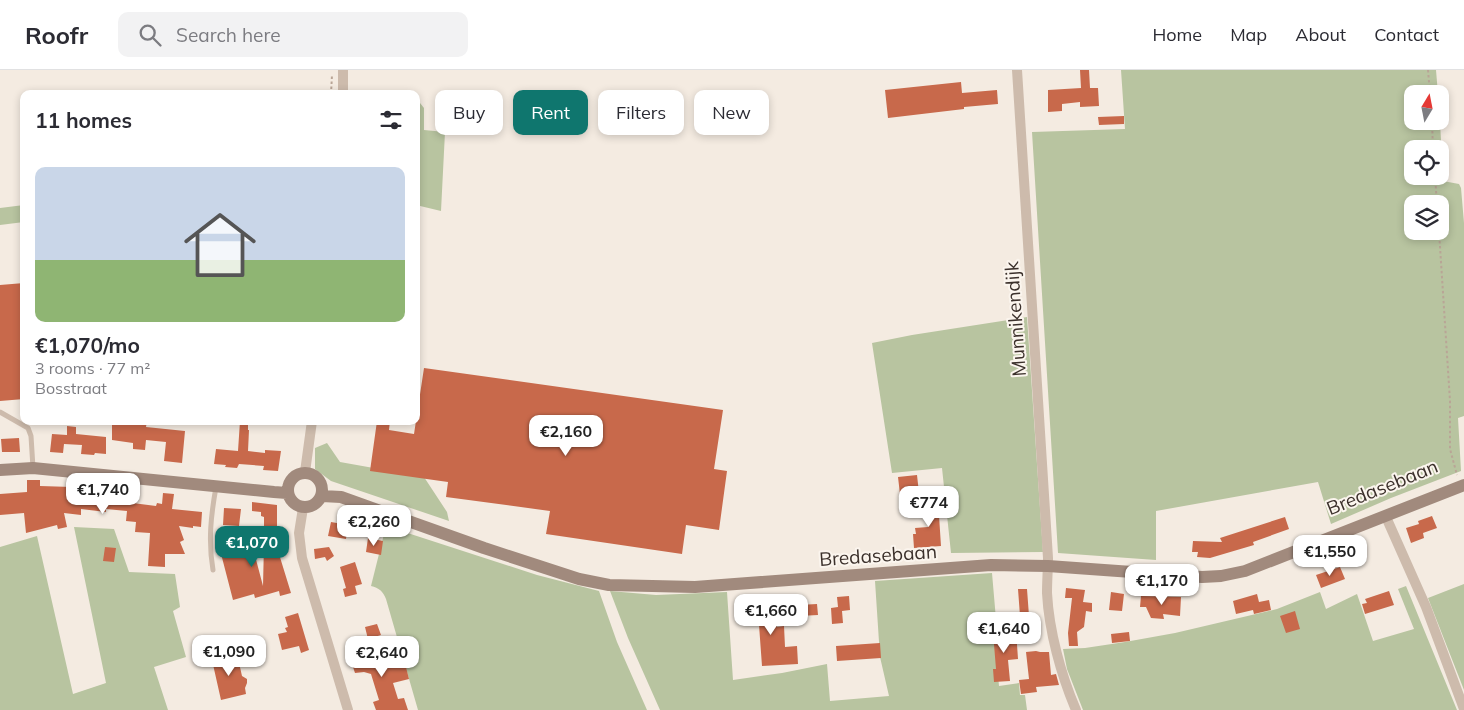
<!DOCTYPE html>
<html lang="en">
<head>
<meta charset="utf-8">
<style>
	body { margin:0; font-family:Mulish,sans-serif; background:#f2f2f3; color:#2b2b33; height:100vh; display:flex; flex-direction:column; font-size:19px; white-space:nowrap }
	* { box-sizing:border-box; margin:0 }
	p { font-size:16px; color:#7c7c81 }
	.icon { flex:none; width:28px; height:28px; fill:none; stroke:currentColor; stroke-width:2; stroke-linecap:round; stroke-linejoin:round }
	.map { position:relative; flex:1; overflow:hidden }
	.drawer { position:absolute; left:20px; top:20px; width:400px; height:335px; display:flex; flex-direction:column; background:#fff; border-radius:10px; box-shadow:0 2px 8px #0003 }
	.drawer>* { flex:none }
	.hud { position:absolute; left:435px; top:20px; width:475px; height:45px; display:flex; gap:10px }
	.needle { width:32px; rotate:10deg }
	.controls { position:absolute; left:1404px; top:15px; display:grid; gap:10px }
	.controls a { display:grid; place-items:center; width:45px; height:45px; border-radius:10px; background:#fff; box-shadow:0 2px 8px #0003; font-size:25px }
	.price { position:absolute; translate:-50% -42px; padding:0 11px; border-radius:10px; background:#fff; color:#222; font-size:16px; line-height:32px; filter:drop-shadow(0 1px 2px #0008) }
	.price::after { content:''; position:absolute; left:50%; top:30px; width:15px; height:11px; margin-left:-8px; background:inherit; clip-path:polygon(0 0,100% 0,50% 100%) }
	.price.on { background:#0f766e; color:#fff }
	ul { padding:0; list-style:none }
	li { display:grid; align-content:center; gap:10px; height:265px; padding:0 15px }
	li span { display:grid; place-items:center; height:155px; border-radius:10px; color:#555 }
	li>.icon { margin-inline-start:auto }
	span .icon { width:90px; height:90px; fill:#fffc; stroke-width:1 }
	li b { font-size:21px }
	h2 { display:flex; justify-content:space-between; align-items:center; height:60px; padding:0 15px; font-size:21px }
	.tag { padding:0 18px; border-radius:10px; background:#fff; box-shadow:0 2px 8px #0003; font-size:18px; line-height:45px }
	.tag.on { background:#0f766e; color:#fff }
	header { display:flex; align-items:center; gap:30px; box-sizing:border-box; height:70px; padding:0 25px; background:#fff; border-bottom:1px solid #e1e1e2 }
	header strong { font-size:24px }
	nav { display:flex; gap:28px; margin-inline-start:auto; font-size:18px }
	.search { width:350px; height:45px; background:#f2f2f3; display:flex; align-items:center; gap:12px; box-sizing:border-box; padding:0 18px; border-radius:10px; color:#7c7c81; font-size:19px }
	.map>svg:first-child { display:block }
	.green { fill:#b8c4a0; fill-rule:evenodd }
	.building { fill:#c8694b }
	.lines { fill:none; stroke-linecap:round; stroke-linejoin:round }
	.path { stroke:#b9a596; stroke-width:2; stroke-dasharray:2.5 2.5; stroke-linecap:butt }
	.lane { stroke:#cdbbac; stroke-width:5 }
	.street { stroke:#cdbbac; stroke-width:10 }
	.secondary { stroke:#a18a7d; stroke-width:12 }
	.labels { text-anchor:middle; stroke-width:4; stroke-linejoin:round; paint-order:stroke }
	.street-label { font-size:19px; fill:#3b302b; stroke:#fbf5ee }
</style>
</head>
<body>
<header>
<strong>Roofr</strong>
<div class="search"><svg class="icon" aria-label="search" viewBox="0 0 24 24"><circle cx="10" cy="10" r="6"/><path d="M15 15l6 6"/></svg>Search here</div>
<nav><a>Home</a><a>Map</a><a>About</a><a>Contact</a></nav>
</header>
<div class="map">
<svg width="1464" height="640" viewBox="0 0 1464 640">
	<rect width="100%" height="100%" fill="#f4ebe1"/>
	<path class="green" d="M1121,0H1436L1438,24H1412V51H1440L1443,111L1459,114L1461,118L1464,153V346L1458,348L1461,401L1391,428L1331,454L1318,412L1156,441V490L1058,483L1032,62L1125,59ZM1412,79H1440V106H1412ZM1412,134H1440V161H1412Z
		M416,28L424,38V60L445,62L441,141L416,135Z
		M24,135V152L0,155V138Z
		M1027,247L1043,482L951,483L942,398L892,403L872,273L912,265Z
		M327,373L340,392L424,407L447,442L449,451L331,411L315,399V378Z
		M386,456L537,505L599,521L617,572L647,640H418L386,529C383,521 379,518 371,516Z
		M74,457L114,459L129,502L175,504L180,537L173,541L186,587L154,597L168,640H0V477L37,466L73,624L106,613Z
		M992,503L997,561L994,562L999,616L1019,613L1020,625H1025L1027,640H660L628,568L610,521L656,525L727,522L733,610L782,603L827,594L830,631L889,626L880,587L875,511Z
		M1464,514V620L1428,528Z
		M1406,516L1457,640H1083L1067,599L1063,579L1085,578L1125,572L1175,563L1277,539L1320,522L1326,539L1357,524L1373,571L1414,559L1398,519Z"/>
	<path class="building" d="M1080,0H1089L1090,18H1098L1099,36L1080,37V32L1062,34V41L1048,42V20L1081,18Z
		M961,12L962,23L997,20L998,34L964,37V39L888,48L885,20Z
		M1124,46V54L1099,55L1098,47Z
		M24,213V243L21,244L24,277V329L0,331V215Z
		M424,298L723,340L714,399L727,401L719,460L686,455L682,484L546,464L550,441L446,427L448,412L370,401L377,351H390L389,360L414,364Z
		M130,351H147L146,357L185,361L182,393L164,391L166,372L146,370L145,380L133,379V373L112,370V353L130,354Z
		M240,351H248V360H249L248,381L265,383V380L281,381L278,401L263,400L264,396L239,394L237,398L225,397L226,395L214,394L216,379L238,381Z
		M67,356L76,357V364L106,367V384L95,383L94,385L81,384L82,375L64,374L63,383L50,382L52,364L67,365Z
		M19,368L20,382H2L1,369Z
		M917,405L920,432L901,433L898,407Z
		M27,410H40V416L72,417V414L82,415L81,422L108,426L107,428L117,429V431L156,436L157,433L162,434L163,423L174,424L172,439L202,442L201,457L193,456V458L179,456L184,470L180,472L185,484H165V497L148,496L150,463L135,462L136,452L126,451L127,441L106,439V442L81,439V445L64,443L67,457L58,459L57,455L26,463L24,443L0,445V424L27,422Z
		M938,430L941,476L914,478L913,464H916L915,458L928,457L926,431Z
		M252,432L277,435V459H264V447L261,446V442L252,441Z
		M224,438L241,439L239,456L223,455Z
		M1432,446L1437,458L1423,463L1424,468L1411,473L1406,458L1419,454L1418,451Z
		M1285,447L1289,459L1253,472L1254,475L1210,488L1197,487L1198,482H1192L1193,471L1222,472L1220,468Z
		M331,452L348,455L346,469L328,466Z
		M233,458L246,459L245,469L250,467L263,516L264,474L273,472L276,485L279,484L291,523L280,526L279,521L255,528L254,524L233,530L219,476L231,472Z
		M368,468L383,471L381,485L366,482Z
		M105,477L116,478L114,492L103,491Z
		M329,477L334,486L327,491L325,487L315,489L314,479Z
		M355,492L362,514L355,516L357,524L345,527L343,519L346,518L340,497Z
		M1340,497L1345,509L1321,518L1316,505Z
		M1066,518L1085,520L1083,532L1092,533V542L1086,541L1084,557L1077,562L1078,576H1069L1068,563L1072,528H1065Z
		M1018,519H1027L1029,546H1020Z
		M1389,521L1394,535L1365,544L1362,534L1367,533L1365,529Z
		M1111,522L1124,524L1122,541L1109,540Z
		M1257,524L1259,532L1269,530L1271,540L1254,544L1253,540L1236,544L1233,531Z
		M849,526L850,540L842,541L843,553L832,554L831,538L838,537L837,527Z
		M1141,526L1181,527L1180,546L1163,544L1164,549L1151,548L1146,537H1140Z
		M768,531V534H775L777,557L784,556L785,577L797,576L798,594L762,596L759,555L756,556V549H747L746,533Z
		M817,534L818,545L799,546V535Z
		M1295,541L1300,559L1286,563L1280,546Z
		M298,543L309,580L301,583L299,576L282,580L278,564L287,562L285,558L288,557L285,547Z
		M377,554L381,565L368,569L365,557Z
		M1016,560L1018,589L1008,590L1010,611L994,612L993,599H996L993,562Z
		M1129,562L1130,571L1112,573L1111,564Z
		M370,572L377,596L396,590L398,598L406,597L409,609L393,613L398,629L404,628L408,640H376L373,632L379,630L371,604L364,602L355,603L352,594L357,593L353,578Z
		M880,573L881,588L837,591L836,576Z
		M1036,581L1040,582H1049L1051,605L1056,604L1059,615L1036,617L1037,622L1021,624L1019,610L1029,609L1026,582Z
		M237,584L242,606L247,609V613L245,618L246,624L221,630L212,590Z"/>
	<g class="lines">
		<path class="path" d="M1428,0L1430,24
			M331,24L332,5
			M1432,51L1433,79
			M1435,106L1437,134
			M1439,161L1450,331V379L1457,405"/>
		<path class="lane" d="M0,342L28,358L31,366L33,398
			M213,500C208,471 211,445 216,417"/>
		<path class="street" d="M343,0V24
			M1017,0L1048,488C1048,499 1047,511 1047,523C1049,561 1061,605 1076,640
			M305,402L312,351
			M303,438L299,463L302,488L348,640
			M1386,447L1426,537L1464,639"/>
		<path class="secondary" d="M0,400L33,398L274,422L287,423
			M288 420a17 17 0 1 1 34 0a17 17 0 1 1-34 0Z
			M322,426L341,427L484,478L579,509L609,515L695,517L991,495L1048,496L1202,507L1221,506L1245,501L1464,415"/>
	</g>
	<g class="labels">
		<g class="street-label">
			<text transform="translate(1015 249) rotate(-94)" y="7">Munnikendijk</text>
			<text transform="translate(1382 417) rotate(-22)" y="7">Bredasebaan</text>
			<text transform="translate(878 485) rotate(-4)" y="7">Bredasebaan</text>
		</g>
	</g>
</svg>
<div class="controls">
<a><svg class="needle" viewBox="-14 -14 28 28"><path d="M0-13l5 13h-10z" fill="#e53935"/><path d="M0 13l5-13h-10z" fill="#7c7c81"/></svg></a>
<a><svg class="icon" aria-label="locate" viewBox="0 0 24 24"><circle cx="12" cy="12" r="6"/><path d="M12 2v4M12 18v4M2 12h4M18 12h4"/></svg></a>
<a><svg class="icon" aria-label="layers" viewBox="0 0 24 24"><path d="M12 4l9 5-9 5-9-5zM3 14l9 5 9-5"/></svg></a>
</div>
<b class="price" style="left:566px;top:387px">€2,160</b>
<b class="price" style="left:103px;top:445px">€1,740</b>
<b class="price" style="left:929px;top:458px">€774</b>
<b class="price" style="left:374px;top:477px">€2,260</b>
<b class="price on" style="left:252px;top:498px">€1,070</b>
<b class="price" style="left:1330px;top:507px">€1,550</b>
<b class="price" style="left:1162px;top:536px">€1,170</b>
<b class="price" style="left:771px;top:566px">€1,660</b>
<b class="price" style="left:1004px;top:584px">€1,640</b>
<b class="price" style="left:229px;top:607px">€1,090</b>
<b class="price" style="left:382px;top:608px">€2,640</b>
<div class="hud">
<a class="tag">Buy</a>
<a class="tag on">Rent</a>
<a class="tag">Filters</a>
<a class="tag">New</a>
</div>
<section class="drawer">
<h2>11 homes<svg class="icon" aria-label="filters" viewBox="0 0 24 24"><path d="M4 7h16M4 17h16"/><circle cx="9" cy="7" r="2"/><circle cx="15" cy="17" r="2"/></svg></h2>
<ul>
<li><span style="background:linear-gradient(#c9d6e8 60%,#8fb573 0)"><svg class="icon" aria-label="home" viewBox="0 0 24 24"><path d="M3 11l9-7 9 7M6 9v11h12V9"/></svg></span><div><b>€1,070/mo</b><p>3 rooms · 77 m²</p><p>Bosstraat</p></div></li>
</ul>
</section>
</div>
</body>
</html>
